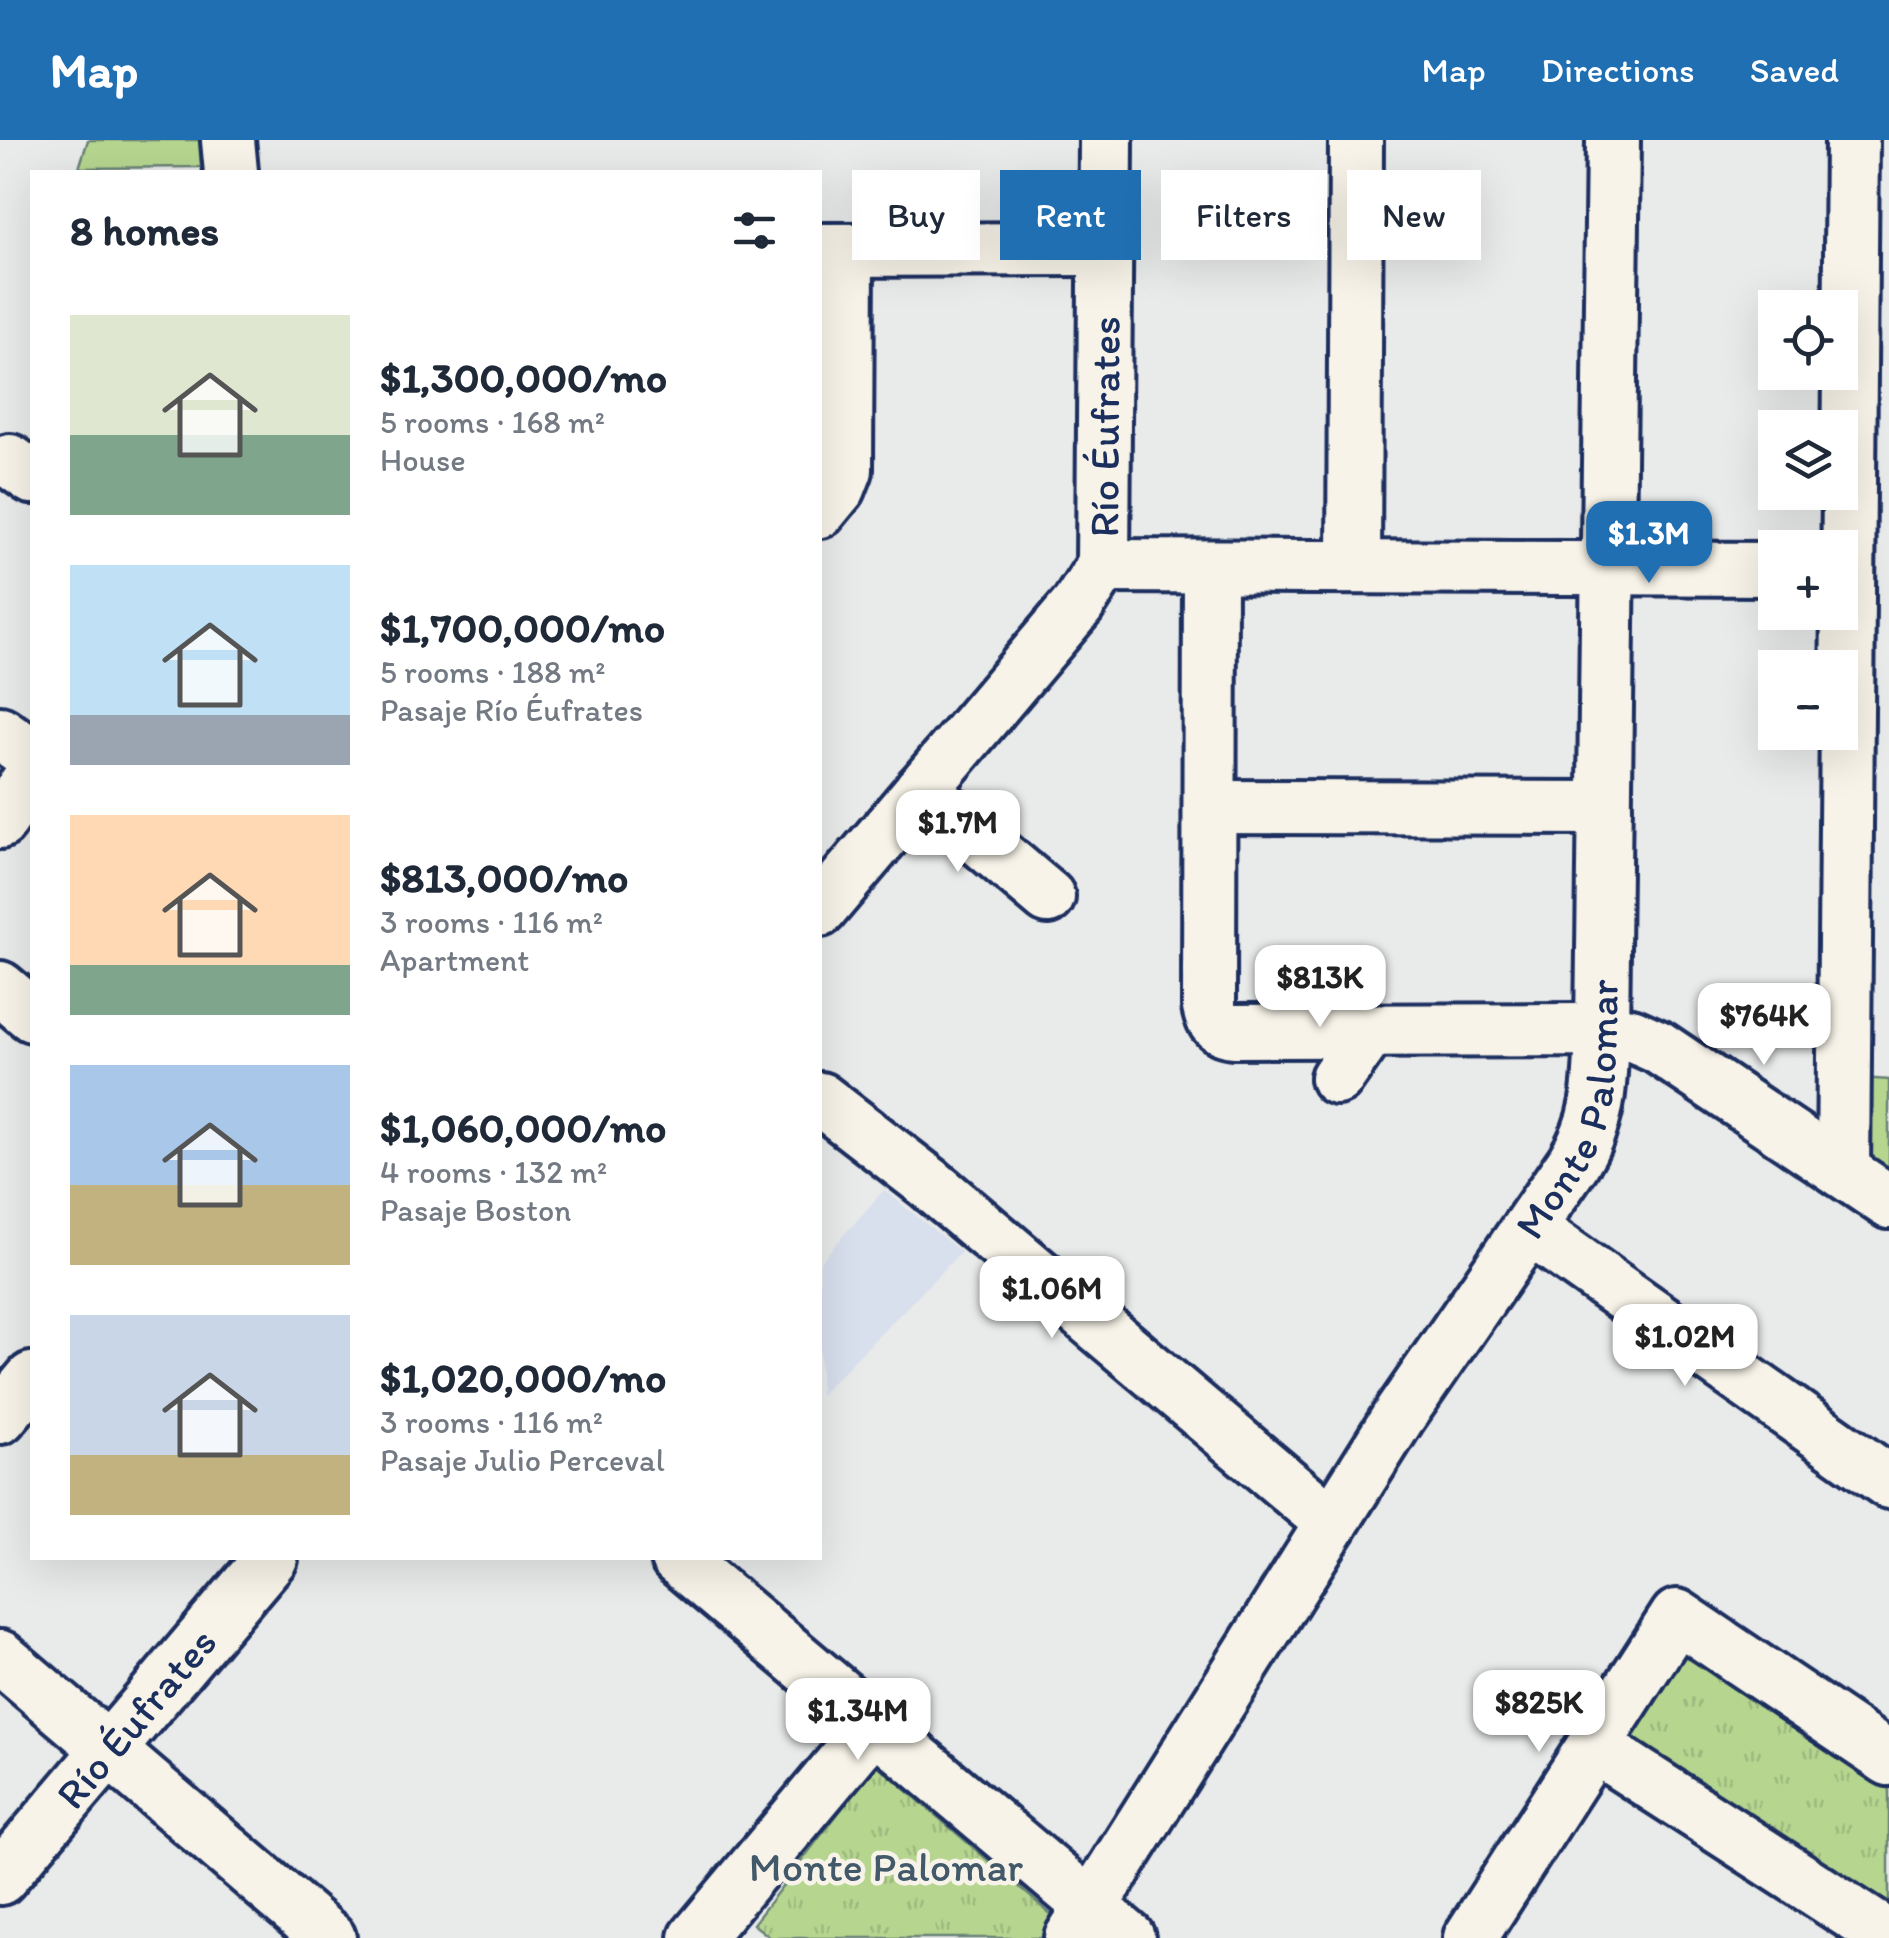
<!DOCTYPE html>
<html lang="en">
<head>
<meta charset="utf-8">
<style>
	body { margin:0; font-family:Itim,sans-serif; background:#f6f6f7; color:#1f2937; height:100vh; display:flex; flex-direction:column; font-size:38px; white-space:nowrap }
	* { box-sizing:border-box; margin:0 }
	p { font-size:32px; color:#747a83 }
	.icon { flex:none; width:55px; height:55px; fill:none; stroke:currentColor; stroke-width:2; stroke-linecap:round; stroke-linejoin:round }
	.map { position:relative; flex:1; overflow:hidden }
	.details { position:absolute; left:30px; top:30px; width:792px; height:1390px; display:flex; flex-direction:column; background:#fff; border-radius:0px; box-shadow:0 10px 40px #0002 }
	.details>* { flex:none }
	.top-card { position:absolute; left:852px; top:30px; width:885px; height:90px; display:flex; gap:20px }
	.controls { position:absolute; left:1758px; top:150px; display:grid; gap:20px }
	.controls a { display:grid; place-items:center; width:100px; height:100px; border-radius:0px; background:#fff; box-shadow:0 10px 40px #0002; font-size:50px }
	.price { position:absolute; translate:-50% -85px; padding:0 22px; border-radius:20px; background:#fff; color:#222; font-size:32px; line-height:65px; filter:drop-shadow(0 2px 5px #0008) }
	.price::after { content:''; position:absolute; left:50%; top:60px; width:30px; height:22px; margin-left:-15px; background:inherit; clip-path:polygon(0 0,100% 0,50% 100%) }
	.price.current { background:#1f6fb2; color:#fff }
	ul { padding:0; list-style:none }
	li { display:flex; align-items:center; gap:30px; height:250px; padding:0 40px }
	li span { display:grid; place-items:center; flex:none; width:280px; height:200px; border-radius:0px; color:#555 }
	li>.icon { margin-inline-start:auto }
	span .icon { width:120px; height:120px; fill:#fffc; stroke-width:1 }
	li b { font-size:42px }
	h2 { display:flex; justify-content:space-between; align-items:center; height:120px; padding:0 40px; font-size:42px }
	.chip { padding:0 35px; border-radius:0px; background:#fff; box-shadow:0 10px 40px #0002; font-size:35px; line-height:90px }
	.chip.current { background:#1f6fb2; color:#fff }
	header { display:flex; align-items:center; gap:60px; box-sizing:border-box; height:140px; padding:0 50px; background:#1f6fb2; color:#fff }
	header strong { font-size:48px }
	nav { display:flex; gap:55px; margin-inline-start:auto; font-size:35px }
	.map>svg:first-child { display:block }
	.built { fill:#d8dfed }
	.grass { fill:#b6d68f; stroke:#688276; stroke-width:2.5 }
	.park { fill:url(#park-tufts); stroke:#688276; stroke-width:2.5 }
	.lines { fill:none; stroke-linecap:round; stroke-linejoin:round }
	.minor-casing { stroke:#1b2f5e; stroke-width:60 }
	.minor { stroke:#f7f3e8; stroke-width:52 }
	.labels { text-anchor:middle; stroke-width:9; stroke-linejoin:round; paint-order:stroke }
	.street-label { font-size:42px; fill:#1b2f5e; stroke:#f7f3e8 }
	.park-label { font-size:42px; fill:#42596a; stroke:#f7f3e8 }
</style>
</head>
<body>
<header>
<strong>Map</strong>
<nav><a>Map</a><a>Directions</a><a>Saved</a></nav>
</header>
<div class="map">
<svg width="1889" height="1798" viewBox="0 0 1889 1798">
	<defs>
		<pattern id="park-tufts" width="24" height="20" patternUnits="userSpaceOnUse" patternTransform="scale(2.5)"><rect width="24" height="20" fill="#b6d68f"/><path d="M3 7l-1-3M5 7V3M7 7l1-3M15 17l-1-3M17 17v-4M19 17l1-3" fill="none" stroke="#9cb87e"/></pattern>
	</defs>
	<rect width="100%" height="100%" fill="#e9eaea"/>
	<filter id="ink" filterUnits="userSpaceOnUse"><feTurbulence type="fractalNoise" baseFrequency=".01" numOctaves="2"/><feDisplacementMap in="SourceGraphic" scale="20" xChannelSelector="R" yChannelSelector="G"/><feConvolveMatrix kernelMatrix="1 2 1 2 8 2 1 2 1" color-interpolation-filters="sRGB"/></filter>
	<g filter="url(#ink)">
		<path class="built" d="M884,1050L961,1112L820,1255V1122Z"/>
		<path class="grass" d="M88,0H199L201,27L79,28Z
			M1861,938L1889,940V1045L1855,1023Z"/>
		<path class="park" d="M1672,1502L1889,1631V1770L1615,1601Z
			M876,1624L1060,1782L1049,1798H771L753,1784Z"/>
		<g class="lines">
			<defs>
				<g id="minor">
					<path d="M228,0L231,32"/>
					<path d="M820,110L1105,109"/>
					<path d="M10,321L32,337"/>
					<path d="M820,371L839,348L846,330L847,110"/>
					<path d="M1103,426L1775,429"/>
					<path d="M1210,427L1209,867C1212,883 1219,890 1235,891L1602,890L1631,895L1658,907L1889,1062"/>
					<path d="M1354,427L1356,0"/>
					<path d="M0,593L32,615"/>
					<path d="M921,650L1048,757"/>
					<path d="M1210,667L1605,668"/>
					<path d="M0,682L32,635"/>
					<path id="s1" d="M820,770L1078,465L1103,426L1106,0"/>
					<path d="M0,848L32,875"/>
					<path d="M1337,938L1370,891"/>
					<path d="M820,959L929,1043L1332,1383"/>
					<path d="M1843,1031L1852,0"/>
					<path d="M1529,1088L1889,1342"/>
					<path d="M0,1277L32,1239"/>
					<path d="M677,1418L1128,1798"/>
					<path d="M0,1517L329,1798"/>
					<path d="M1594,1606L1889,1797"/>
					<path id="s2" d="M0,1738L271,1418"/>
					<path d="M696,1798L875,1584"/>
					<path id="s3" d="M1071,1798L1399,1276L1573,1023C1601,979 1600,941 1602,890L1613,0"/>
					<path d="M1470,1798L1677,1476L1889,1619"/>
				</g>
			</defs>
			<use href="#minor" class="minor-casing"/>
			<use href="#minor" class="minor"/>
		</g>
	</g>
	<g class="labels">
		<g class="street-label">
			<text dy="15" stroke="none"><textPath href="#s1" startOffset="585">Río Éufrates</textPath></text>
			<text dy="15" stroke="none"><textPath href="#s3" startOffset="975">Monte Palomar</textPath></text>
			<text dy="15" stroke="none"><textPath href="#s2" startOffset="210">Río Éufrates</textPath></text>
		</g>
		<g class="park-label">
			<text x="886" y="1741">Monte Palomar</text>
		</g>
	</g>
</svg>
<div class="controls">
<a><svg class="icon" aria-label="locate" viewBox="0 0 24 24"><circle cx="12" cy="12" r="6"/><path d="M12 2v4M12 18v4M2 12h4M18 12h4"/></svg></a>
<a><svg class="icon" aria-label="layers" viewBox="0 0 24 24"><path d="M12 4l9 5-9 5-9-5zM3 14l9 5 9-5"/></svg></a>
<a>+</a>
<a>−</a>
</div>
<b class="price current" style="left:1649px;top:446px">$1.3M</b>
<b class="price" style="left:958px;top:735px">$1.7M</b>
<b class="price" style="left:1320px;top:890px">$813K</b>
<b class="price" style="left:1764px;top:928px">$764K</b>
<b class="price" style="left:1052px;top:1201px">$1.06M</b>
<b class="price" style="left:1685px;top:1249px">$1.02M</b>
<b class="price" style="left:1539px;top:1615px">$825K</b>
<b class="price" style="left:858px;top:1623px">$1.34M</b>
<div class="top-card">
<a class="chip">Buy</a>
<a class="chip current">Rent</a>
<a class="chip">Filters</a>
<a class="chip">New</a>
</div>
<section class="details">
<h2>8 homes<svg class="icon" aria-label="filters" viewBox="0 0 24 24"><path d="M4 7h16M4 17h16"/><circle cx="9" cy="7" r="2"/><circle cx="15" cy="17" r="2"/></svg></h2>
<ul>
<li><span style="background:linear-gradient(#dfe7d0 60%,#7fa58c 0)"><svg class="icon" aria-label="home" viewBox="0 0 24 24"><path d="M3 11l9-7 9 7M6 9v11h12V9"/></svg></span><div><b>$1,300,000/mo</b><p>5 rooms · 168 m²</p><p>House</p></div></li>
<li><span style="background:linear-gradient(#bfe0f5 75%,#9aa5b1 0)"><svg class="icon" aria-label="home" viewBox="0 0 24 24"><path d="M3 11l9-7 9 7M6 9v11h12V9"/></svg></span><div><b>$1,700,000/mo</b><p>5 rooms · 188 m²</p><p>Pasaje Río Éufrates</p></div></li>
<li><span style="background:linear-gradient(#ffd9b3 75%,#7fa58c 0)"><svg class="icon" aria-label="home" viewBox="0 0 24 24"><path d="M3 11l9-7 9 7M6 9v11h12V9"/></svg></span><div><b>$813,000/mo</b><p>3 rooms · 116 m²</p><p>Apartment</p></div></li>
<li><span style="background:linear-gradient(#a9c7e8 60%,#c2b280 0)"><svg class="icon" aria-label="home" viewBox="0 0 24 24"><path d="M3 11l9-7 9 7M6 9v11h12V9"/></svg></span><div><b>$1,060,000/mo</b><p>4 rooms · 132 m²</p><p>Pasaje Boston</p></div></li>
<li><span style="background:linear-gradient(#c9d6e8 70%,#c2b280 0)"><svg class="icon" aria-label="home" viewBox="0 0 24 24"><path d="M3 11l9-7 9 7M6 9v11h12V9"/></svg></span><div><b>$1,020,000/mo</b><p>3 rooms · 116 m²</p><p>Pasaje Julio Perceval</p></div></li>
</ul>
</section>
</div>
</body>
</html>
